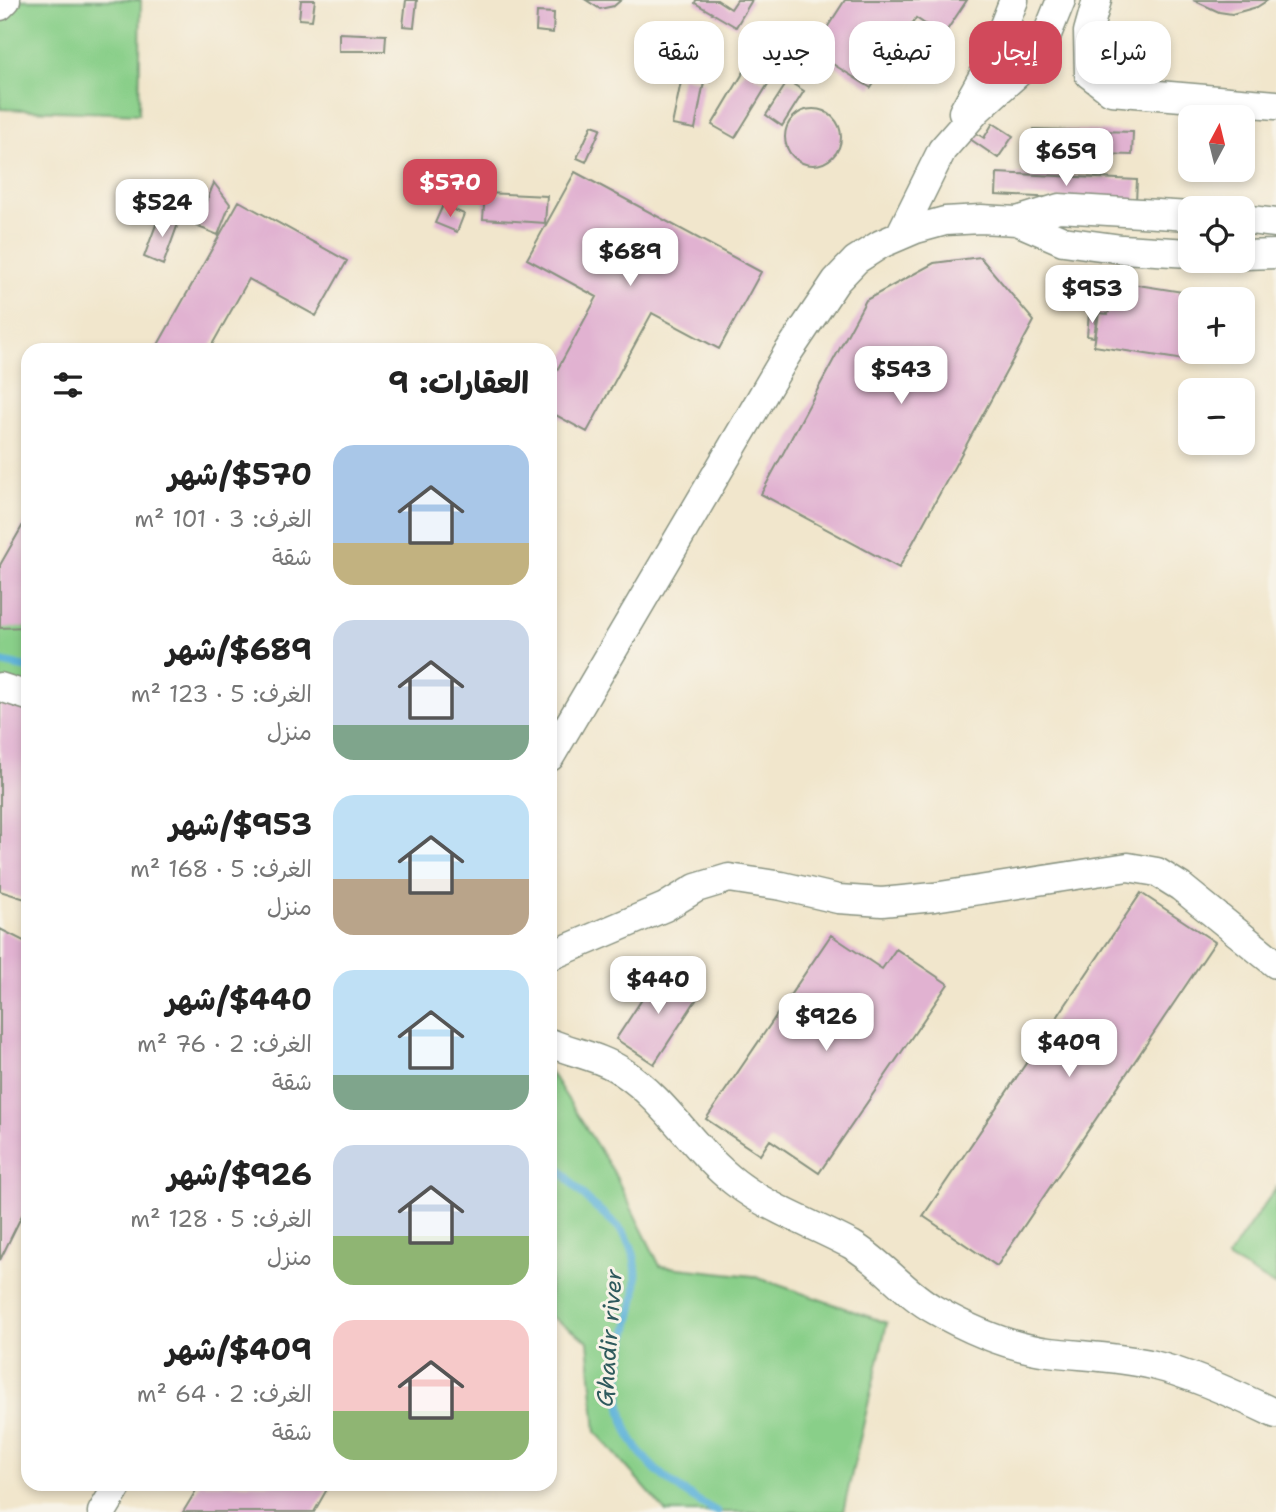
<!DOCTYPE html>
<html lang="ar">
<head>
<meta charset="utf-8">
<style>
	body { margin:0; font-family:"Shantell Sans","Playpen Sans Arabic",sans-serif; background:#f2f2f2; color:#222; direction:rtl; height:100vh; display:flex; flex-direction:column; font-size:26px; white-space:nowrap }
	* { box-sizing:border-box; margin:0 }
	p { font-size:23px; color:#767676 }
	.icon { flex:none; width:38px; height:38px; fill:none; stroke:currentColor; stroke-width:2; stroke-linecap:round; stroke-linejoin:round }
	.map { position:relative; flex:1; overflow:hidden; direction:ltr }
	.drawer { position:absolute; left:21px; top:343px; width:536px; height:1148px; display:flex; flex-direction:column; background:#fff; border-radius:21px; box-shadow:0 4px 10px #0003; direction:rtl }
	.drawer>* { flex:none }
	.guide { position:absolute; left:578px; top:21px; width:593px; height:63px; direction:rtl; display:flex; gap:14px }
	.needle { width:46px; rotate:7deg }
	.controls { position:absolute; left:1178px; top:105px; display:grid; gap:14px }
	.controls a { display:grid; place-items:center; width:77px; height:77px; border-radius:14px; background:#fff; box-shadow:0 4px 10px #0003; font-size:35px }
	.price { position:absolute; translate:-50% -60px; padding:0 16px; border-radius:14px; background:#fff; color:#222; font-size:23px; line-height:46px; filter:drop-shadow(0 2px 4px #0008) }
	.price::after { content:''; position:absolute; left:50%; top:42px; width:21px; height:16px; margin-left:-10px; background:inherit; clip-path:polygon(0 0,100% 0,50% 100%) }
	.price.current { background:#d1495b; color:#fff }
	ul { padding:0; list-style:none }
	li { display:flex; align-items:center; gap:21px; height:175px; padding:0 28px }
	li span { display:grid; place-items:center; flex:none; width:196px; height:140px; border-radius:21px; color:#555 }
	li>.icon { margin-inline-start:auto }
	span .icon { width:84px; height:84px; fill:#fffc; stroke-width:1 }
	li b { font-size:30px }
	h2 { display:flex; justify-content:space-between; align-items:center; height:84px; padding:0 28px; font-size:30px }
	.chip { padding:0 24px; border-radius:21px; background:#fff; box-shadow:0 4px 10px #0003; font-size:24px; line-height:63px }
	.chip.current { background:#d1495b; color:#fff }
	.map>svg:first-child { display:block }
	.green { fill:#89cf89; stroke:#54865e; stroke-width:2 }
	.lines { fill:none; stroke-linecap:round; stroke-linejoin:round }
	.stream { stroke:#5db2d9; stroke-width:8 }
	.building { fill:#e1b2d1 }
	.minor-casing { stroke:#889280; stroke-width:31 }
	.minor { stroke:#fff; stroke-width:28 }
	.labels { text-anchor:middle; stroke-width:6; stroke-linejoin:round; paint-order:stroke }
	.water-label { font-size:23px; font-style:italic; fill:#2e5a5d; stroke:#f7f3e8 }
</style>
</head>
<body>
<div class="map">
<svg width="1276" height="1512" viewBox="0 0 1276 1512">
	<rect width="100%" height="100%" fill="#f7f3e8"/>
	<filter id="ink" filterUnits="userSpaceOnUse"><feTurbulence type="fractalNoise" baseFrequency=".0143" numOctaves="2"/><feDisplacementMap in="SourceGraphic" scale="14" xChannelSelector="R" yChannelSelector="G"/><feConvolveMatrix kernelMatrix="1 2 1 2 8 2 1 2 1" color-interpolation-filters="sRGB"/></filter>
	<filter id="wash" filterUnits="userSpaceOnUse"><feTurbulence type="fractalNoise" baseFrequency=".00686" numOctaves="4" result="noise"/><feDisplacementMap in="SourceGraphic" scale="28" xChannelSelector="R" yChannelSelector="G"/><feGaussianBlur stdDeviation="1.57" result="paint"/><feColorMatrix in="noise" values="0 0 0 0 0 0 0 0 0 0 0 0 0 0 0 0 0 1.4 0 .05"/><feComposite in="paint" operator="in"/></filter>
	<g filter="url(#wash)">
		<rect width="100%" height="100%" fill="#f1e6cc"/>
		<path class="green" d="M0,0H141L139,114L0,109Z
			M0,622L28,627V708L0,701Z
			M550,1071L613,1171L660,1266L753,1276L887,1323L843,1512H666L596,1432L588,1341L550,1316Z
			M1276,1188V1286L1227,1258Z"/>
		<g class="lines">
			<path class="stream" d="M0,662L28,668
				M550,1156C561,1171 574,1186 588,1200C605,1217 626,1227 633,1252C641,1281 633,1308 626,1336C604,1431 638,1467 717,1512"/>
		</g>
		<g id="blocks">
			<path class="building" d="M301,0H315L312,20L299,19Z
				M406,0H417L414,27L403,26Z
				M586,0H621L614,6L600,9Z
				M696,0H717L731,9L737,0H752L736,27L695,3Z
				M845,0H967L943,36L916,18L871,88L812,51Z
				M1193,0H1268L1257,7L1232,14L1219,12Z
				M537,12L554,13L553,33L536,31Z
				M339,33L386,35L385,51H339Z
				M745,70L768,84L735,138L712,125Z
				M682,77L704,82L695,129L672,125Z
				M788,81L804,91L782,126L766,115Z
				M785 137a28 28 0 1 1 56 0a28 28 0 1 1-56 0Z
				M993,123L1013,136L998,158L970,139L974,132L984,138Z
				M592,125L601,128L586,162L577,158Z
				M1034,129L1133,132L1132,155L1033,152Z
				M575,172L761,272L719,349L652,313L587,432L550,412V383L597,297L527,259Z
				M997,173L1137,180L1136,202L996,195Z
				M214,183L230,204L218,235L196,226Z
				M485,193L547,196L545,223L483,219Z
				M239,201L347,261L316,316L249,279L209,350H155Z
				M443,205L464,214L457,232L435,223Z
				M160,214L179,221L163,265L144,257Z
				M980,257L1034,321L899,568L761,494L866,300L934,263Z
				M1119,282L1202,295V299H1190L1191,361L1094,346L1099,313L1108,314Z
				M1089,313L1097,314L1094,337L1087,336Z
				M28,516V627L0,628V565Z
				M0,695L28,703V900L0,891Z
				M1141,893L1215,942L997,1266L923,1216Z
				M0,929L28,943V1203L0,1260Z
				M831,935L882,969L896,949L948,984L819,1173L770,1140L760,1155L706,1119Z
				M662,969L700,994L654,1064L616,1039Z
				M200,1484H330L314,1512H183Z"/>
		</g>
	</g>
	<g filter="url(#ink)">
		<use href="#blocks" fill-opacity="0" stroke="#889280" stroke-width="2"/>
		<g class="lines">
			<defs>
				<path id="minor" d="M1097,0L1088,32L1089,74L1111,91L1276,105
					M0,6L6,0
					M963,112L986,71L1014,0
					M1242,219L1276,223
					M1017,221L1063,241L1122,249L1190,253
					M900,235L942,150L978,109L1039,54L1061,0
					M1242,255L1276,254
					M0,687L28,696
					M550,757L787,354L836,281L856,260L881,244L916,229L945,221L981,219L1017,221L1059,208L1190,216
					M550,956L665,907L696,888L729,878L782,886L838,899L882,902L934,897L1128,867L1157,872L1181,887L1276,964
					M550,1043C574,1053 601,1057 623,1072C667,1101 694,1151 736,1183C771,1210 813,1224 852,1245C883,1263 904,1293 935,1310C968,1329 1010,1347 1049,1352C1084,1356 1119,1357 1153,1365C1192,1374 1241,1397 1276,1414
					M102,1512L119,1484"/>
			</defs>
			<use href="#minor" class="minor-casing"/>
			<use href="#minor" class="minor"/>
		</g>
	</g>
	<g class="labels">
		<g class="water-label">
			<text transform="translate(609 1338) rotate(-86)" y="8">Ghadir river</text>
		</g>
	</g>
</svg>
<div class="controls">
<a><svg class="needle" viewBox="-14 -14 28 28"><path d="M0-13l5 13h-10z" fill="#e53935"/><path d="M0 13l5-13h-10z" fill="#767676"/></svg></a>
<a><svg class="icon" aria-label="locate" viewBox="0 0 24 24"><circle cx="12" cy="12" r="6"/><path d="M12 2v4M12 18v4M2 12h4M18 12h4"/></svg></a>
<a>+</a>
<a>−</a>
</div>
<b class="price" style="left:1066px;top:188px">$659</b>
<b class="price current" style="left:450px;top:219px">$570</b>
<b class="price" style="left:162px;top:239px">$524</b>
<b class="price" style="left:630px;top:288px">$689</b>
<b class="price" style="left:1092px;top:325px">$953</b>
<b class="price" style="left:901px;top:406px">$543</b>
<b class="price" style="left:658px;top:1016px">$440</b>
<b class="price" style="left:826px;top:1053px">$926</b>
<b class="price" style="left:1069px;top:1079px">$409</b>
<div class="guide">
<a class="chip">شراء</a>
<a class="chip current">إيجار</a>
<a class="chip">تصفية</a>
<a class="chip">جديد</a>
<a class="chip">شقة</a>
</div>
<section class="drawer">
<h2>العقارات: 9<svg class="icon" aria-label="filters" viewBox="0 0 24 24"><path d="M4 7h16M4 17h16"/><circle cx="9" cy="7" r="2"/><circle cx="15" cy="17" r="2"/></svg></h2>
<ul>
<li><span style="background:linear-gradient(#a9c7e8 70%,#c2b280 0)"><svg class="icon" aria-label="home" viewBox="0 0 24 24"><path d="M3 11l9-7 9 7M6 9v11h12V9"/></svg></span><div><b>$570/شهر</b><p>الغرف: 3 · 101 m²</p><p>شقة</p></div></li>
<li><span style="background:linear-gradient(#c9d6e8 75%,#7fa58c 0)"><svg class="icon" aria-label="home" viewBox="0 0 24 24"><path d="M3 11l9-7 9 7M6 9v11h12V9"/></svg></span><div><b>$689/شهر</b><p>الغرف: 5 · 123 m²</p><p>منزل</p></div></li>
<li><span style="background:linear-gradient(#bfe0f5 60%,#b9a48a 0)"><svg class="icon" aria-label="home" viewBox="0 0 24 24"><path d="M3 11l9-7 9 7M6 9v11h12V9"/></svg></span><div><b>$953/شهر</b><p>الغرف: 5 · 168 m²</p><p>منزل</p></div></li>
<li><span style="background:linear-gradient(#bfe0f5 75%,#7fa58c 0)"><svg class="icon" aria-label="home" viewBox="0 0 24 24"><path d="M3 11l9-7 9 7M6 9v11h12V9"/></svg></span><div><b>$440/شهر</b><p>الغرف: 2 · 76 m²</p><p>شقة</p></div></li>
<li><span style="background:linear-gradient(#c9d6e8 65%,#8fb573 0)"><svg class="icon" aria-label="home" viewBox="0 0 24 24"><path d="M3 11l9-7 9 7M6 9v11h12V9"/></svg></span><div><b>$926/شهر</b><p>الغرف: 5 · 128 m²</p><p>منزل</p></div></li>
<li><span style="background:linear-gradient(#f6c9c9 65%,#8fb573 0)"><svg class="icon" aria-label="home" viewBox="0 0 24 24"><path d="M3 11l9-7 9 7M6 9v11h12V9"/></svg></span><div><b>$409/شهر</b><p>الغرف: 2 · 64 m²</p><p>شقة</p></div></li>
</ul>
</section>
</div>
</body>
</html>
